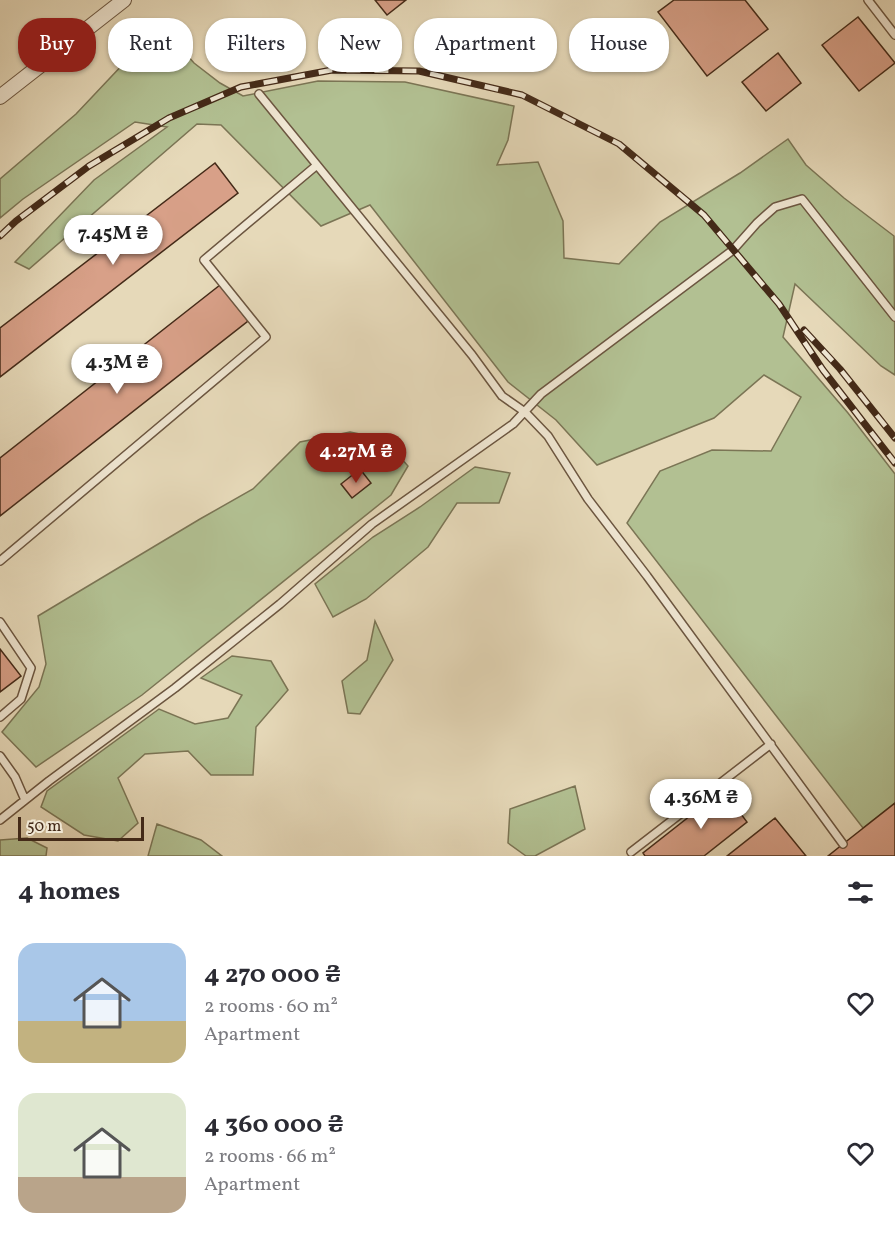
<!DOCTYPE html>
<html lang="en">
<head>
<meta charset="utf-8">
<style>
	body { margin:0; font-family:Vollkorn,serif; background:#f7f7f7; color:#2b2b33; height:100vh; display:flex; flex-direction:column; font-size:22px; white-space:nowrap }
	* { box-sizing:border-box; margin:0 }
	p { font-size:20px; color:#7c7c81 }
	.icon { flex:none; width:33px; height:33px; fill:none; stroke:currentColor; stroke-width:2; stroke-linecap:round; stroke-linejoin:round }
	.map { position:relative; height:856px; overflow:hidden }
	.sheet { display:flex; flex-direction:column; background:#fff; flex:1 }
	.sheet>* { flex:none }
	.banner { position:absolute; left:18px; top:18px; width:860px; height:54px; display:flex; gap:12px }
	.scale { position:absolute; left:18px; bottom:15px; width:126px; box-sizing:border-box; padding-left:6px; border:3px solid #442a18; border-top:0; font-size:16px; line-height:21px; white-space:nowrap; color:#442a18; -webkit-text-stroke:4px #efe6d2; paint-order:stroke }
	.price { position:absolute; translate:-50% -51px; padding:0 14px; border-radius:21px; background:#fff; color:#222; font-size:20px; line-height:39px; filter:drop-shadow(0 2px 3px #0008) }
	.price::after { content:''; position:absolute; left:50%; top:36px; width:18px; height:14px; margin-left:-9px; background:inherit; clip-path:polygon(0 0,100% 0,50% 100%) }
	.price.active { background:#8f2418; color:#fff }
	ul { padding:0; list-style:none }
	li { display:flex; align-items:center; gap:18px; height:150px; padding:0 18px }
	li span { display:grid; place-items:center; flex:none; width:168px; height:120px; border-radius:18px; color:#555 }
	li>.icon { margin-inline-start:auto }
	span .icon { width:72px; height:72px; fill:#fffc; stroke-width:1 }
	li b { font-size:26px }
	h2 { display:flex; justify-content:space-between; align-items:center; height:72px; padding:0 18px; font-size:26px }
	.chip { padding:0 21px; border-radius:24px; background:#fff; box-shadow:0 2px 4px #0004; font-size:21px; line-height:54px }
	.chip.active { background:#8f2418; color:#fff }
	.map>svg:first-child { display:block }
	.green { fill:#b2c092; stroke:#7b7555; stroke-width:1.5 }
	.building { fill:#d8a088; stroke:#442a18; stroke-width:1.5 }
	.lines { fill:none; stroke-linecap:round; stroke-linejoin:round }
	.lane-casing { stroke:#6c5640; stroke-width:10 }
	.street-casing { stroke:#6c5640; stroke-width:16 }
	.lane { stroke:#efe6d2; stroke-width:7 }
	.street { stroke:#efe6d2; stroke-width:14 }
	.rail-casing { stroke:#442a18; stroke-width:7 }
	.rail { stroke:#efe6d2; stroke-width:4.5; stroke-dasharray:14; stroke-linecap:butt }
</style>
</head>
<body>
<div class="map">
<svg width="895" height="856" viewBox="0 0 895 856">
	<rect width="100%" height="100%" fill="#e6d9b9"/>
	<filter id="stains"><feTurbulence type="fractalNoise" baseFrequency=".00333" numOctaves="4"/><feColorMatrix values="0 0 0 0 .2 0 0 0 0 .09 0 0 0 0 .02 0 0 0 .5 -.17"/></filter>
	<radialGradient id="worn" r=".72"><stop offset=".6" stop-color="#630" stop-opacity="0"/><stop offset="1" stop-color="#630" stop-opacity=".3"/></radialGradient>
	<path class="green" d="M157,21L194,63L220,83L243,96L318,81L405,82L514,106L508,140L497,165L538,162L563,221L564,258L619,264L660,222L740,173L788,139L806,165L844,198L894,236L895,375L881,366L795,284L783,337L848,413L895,474V803L863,828L627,523L660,471L712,450L771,451L801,397L764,375L714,418L597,465L556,420L508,382L370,205L321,226L221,125L197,124L29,269L15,262L94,180L167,127L135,122L23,199L0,218V179L76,114L126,61L141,29Z
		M350,432L384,439L408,466L391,495L142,695L36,767L2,732L39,687L46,664L38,616L200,519L253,489L300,442Z
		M475,467L510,473L499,503H457L428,547L366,599L333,617L315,584L373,537L420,507Z
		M375,621L393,660L360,714L348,713L342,681L367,660Z
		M232,656L271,661L288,690L256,727L253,775H211L188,751L145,754L118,778L138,823L118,841L84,835L41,807L47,791L159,709L195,724L228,718L242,695L201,678Z
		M575,786L585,829L535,856H526L508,843L510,809Z
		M157,824L201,840L222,856H148Z
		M27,838L47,848L46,856H0V840Z"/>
	<path class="building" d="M375,0H406L387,15Z
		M674,0H745L768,29L707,76L658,12Z
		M858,17L895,63L859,91L822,45Z
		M778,53L801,83L766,111L742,82Z
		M215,163L238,193L0,377V328Z
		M220,285L248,321L0,516V458Z
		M360,469L371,483L352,498L341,484Z
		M0,649L21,676L0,692Z
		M723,790L747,822L704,856H645L643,853Z
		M895,803V856H828L843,844Z
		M775,818L806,856H727Z"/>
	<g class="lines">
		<defs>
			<path id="lane" d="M868,0L895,35
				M259,94L472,355L502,396L525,412L548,436L588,499L647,576L843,844
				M0,561L266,337L204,260L317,165
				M0,622L31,668L21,699L0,717
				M0,756L15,777L25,800
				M0,820L49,781L175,688L280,604L372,524L513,424L541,394L733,250L757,223L775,207L802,199L895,317
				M631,852L771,744"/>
			<path id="street" d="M0,97L124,0"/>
		</defs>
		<use href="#lane" class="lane-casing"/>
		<use href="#street" class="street-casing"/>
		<use href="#lane" class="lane"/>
		<use href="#street" class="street"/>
		<defs>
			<path id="rail" d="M0,236L16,221L89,166L169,118L241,87L332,70L419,71L522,95L619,144L704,215L779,304L823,370L895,463
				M804,330L840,369L895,438"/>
		</defs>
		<use href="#rail" class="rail-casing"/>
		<use href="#rail" class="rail"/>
	</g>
	<rect width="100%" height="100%" filter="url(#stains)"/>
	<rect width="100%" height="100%" fill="url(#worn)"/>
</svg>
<div class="scale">50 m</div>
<b class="price" style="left:113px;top:266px">7.45M ₴</b>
<b class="price" style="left:117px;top:395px">4.3M ₴</b>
<b class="price active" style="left:356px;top:484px">4.27M ₴</b>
<b class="price" style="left:701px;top:830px">4.36M ₴</b>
<div class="banner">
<a class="chip active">Buy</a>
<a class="chip">Rent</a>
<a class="chip">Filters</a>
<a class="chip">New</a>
<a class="chip">Apartment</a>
<a class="chip">House</a>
</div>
</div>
<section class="sheet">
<h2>4 homes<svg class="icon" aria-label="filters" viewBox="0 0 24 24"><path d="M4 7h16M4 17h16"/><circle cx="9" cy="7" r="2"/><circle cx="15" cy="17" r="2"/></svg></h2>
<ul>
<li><span style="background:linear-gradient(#a9c7e8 65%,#c2b280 0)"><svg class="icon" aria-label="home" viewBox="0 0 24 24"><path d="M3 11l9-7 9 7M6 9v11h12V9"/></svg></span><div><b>4 270 000 ₴</b><p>2 rooms · 60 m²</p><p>Apartment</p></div><svg class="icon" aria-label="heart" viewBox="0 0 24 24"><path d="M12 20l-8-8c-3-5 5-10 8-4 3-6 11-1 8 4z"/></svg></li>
<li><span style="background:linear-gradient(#dfe7d0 70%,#b9a48a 0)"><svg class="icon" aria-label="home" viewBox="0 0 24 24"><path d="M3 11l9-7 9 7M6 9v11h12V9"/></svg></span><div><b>4 360 000 ₴</b><p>2 rooms · 66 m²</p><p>Apartment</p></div><svg class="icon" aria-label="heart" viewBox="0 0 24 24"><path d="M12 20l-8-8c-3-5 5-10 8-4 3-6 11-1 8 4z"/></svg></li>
</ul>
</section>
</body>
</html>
